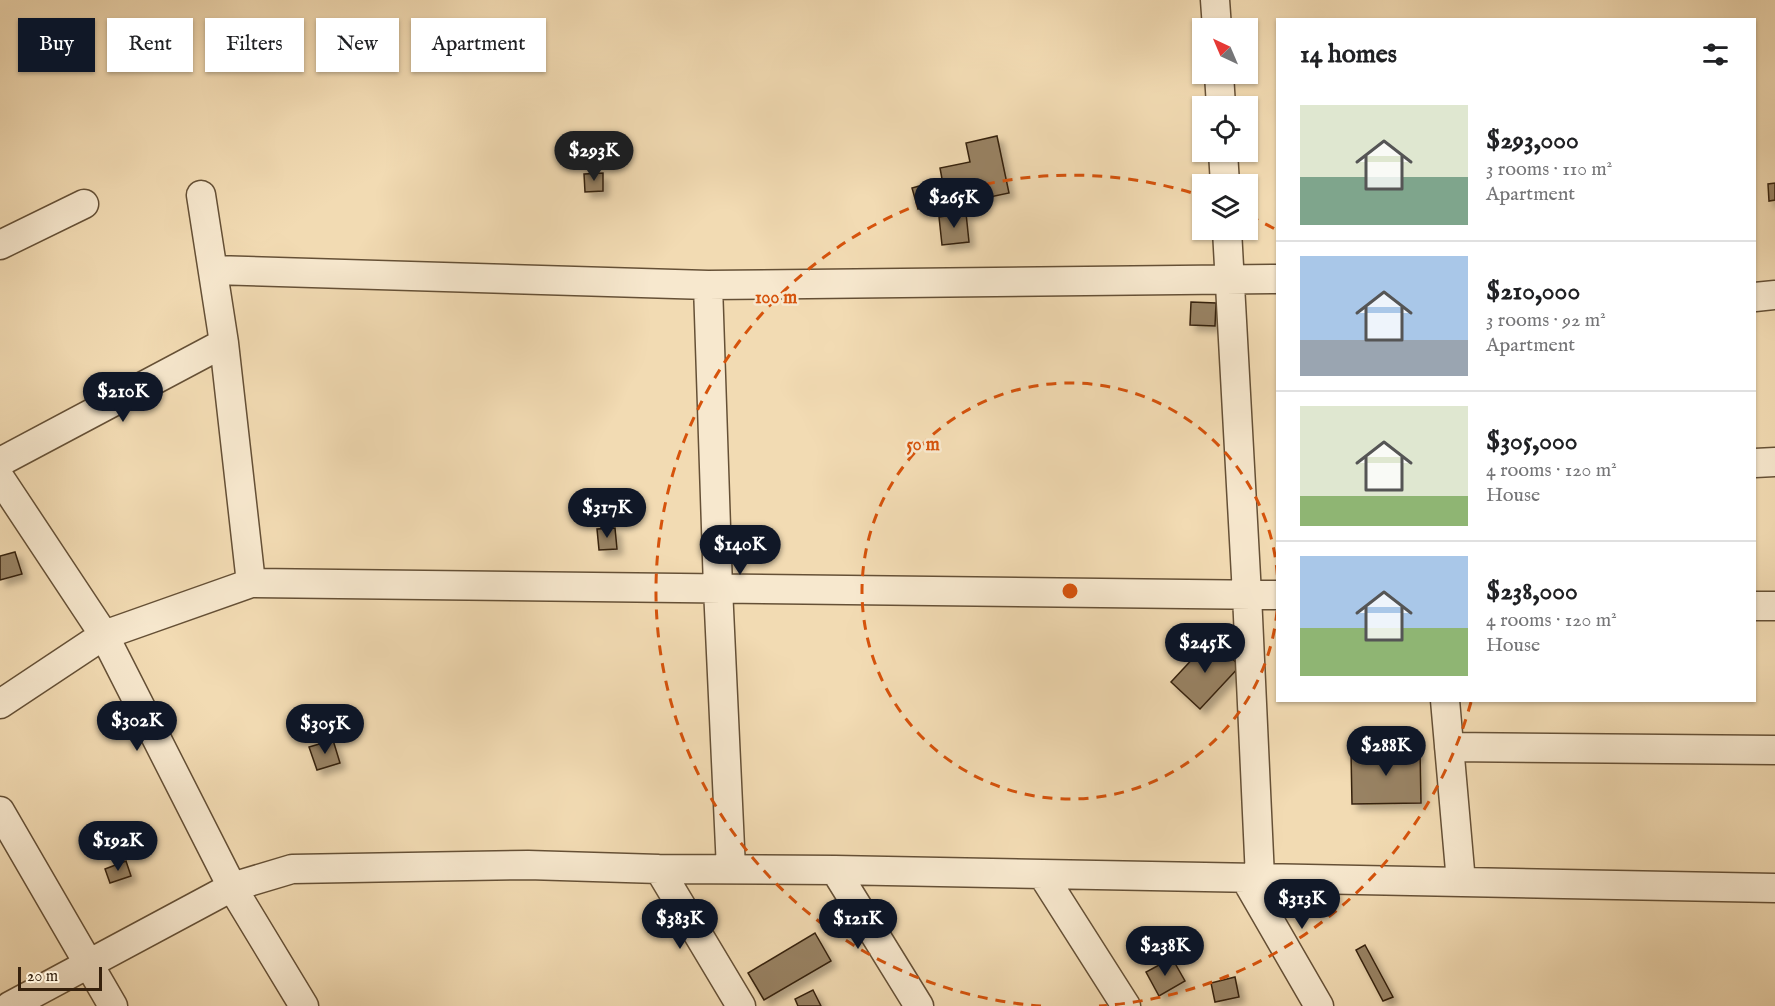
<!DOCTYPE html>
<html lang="en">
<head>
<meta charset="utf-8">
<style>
	body { margin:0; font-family:"IM FELL English",serif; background:#f2f2f2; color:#202124; height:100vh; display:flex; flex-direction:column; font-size:22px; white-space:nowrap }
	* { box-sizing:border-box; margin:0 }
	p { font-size:20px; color:#757577 }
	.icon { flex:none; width:33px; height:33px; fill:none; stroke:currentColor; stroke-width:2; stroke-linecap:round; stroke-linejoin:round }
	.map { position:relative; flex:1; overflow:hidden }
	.drawer { position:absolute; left:1276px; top:18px; width:480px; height:684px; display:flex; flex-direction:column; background:#fff; border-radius:0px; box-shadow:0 2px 4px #0004 }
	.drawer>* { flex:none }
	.guide { position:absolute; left:18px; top:18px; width:570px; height:54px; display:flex; gap:12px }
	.needle { width:39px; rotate:316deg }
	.controls { position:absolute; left:1192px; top:18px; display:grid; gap:12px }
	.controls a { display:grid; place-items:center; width:66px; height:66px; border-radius:0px; background:#fff; box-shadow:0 2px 4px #0004; font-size:30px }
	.scale { position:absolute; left:18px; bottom:15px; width:84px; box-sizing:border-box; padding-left:6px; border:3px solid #36210d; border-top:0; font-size:16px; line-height:21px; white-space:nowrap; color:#36210d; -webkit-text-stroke:4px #f7e8ce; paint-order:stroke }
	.price { position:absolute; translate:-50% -51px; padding:0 14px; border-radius:21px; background:#111827; color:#fff; font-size:20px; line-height:39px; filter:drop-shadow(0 2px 3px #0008) }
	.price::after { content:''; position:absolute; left:50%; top:36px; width:18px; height:14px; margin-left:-9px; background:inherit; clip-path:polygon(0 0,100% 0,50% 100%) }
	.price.on { background:#222; color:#fff }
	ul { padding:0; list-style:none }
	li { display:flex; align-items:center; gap:18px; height:150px; padding:0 24px }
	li+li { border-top:2px solid #e0e0e0 }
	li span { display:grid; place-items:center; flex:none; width:168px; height:120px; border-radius:0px; color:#555 }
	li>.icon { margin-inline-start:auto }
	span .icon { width:72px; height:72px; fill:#fffc; stroke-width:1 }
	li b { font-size:26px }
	h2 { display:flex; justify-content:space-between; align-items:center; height:72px; padding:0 24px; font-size:26px }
	.tag { padding:0 21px; border-radius:0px; background:#fff; box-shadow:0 2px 4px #0004; font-size:21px; line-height:54px }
	.tag.on { background:#111827; color:#fff }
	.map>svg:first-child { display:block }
	.building { fill:#988263; stroke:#36210d; stroke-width:1.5; filter:url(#shadow) }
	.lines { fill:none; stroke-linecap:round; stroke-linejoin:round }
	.minor-casing { stroke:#655036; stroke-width:31 }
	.minor { stroke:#f7e8ce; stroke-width:28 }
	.ring { fill:none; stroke:#d6530c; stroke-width:3; stroke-dasharray:10 8 }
	.centre { fill:#d6530c; stroke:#f7e8ce; stroke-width:3 }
	.ring-label { font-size:18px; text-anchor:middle; font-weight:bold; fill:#d6530c; stroke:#f7e8ce; stroke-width:5; stroke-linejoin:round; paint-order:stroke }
</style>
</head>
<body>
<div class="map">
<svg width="1775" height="1006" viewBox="0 0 1775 1006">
	<defs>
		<filter id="shadow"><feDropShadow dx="5.5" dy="5.5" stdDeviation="3" flood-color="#0004"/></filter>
	</defs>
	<rect width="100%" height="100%" fill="#f2dbb3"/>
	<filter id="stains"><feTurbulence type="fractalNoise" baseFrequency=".00333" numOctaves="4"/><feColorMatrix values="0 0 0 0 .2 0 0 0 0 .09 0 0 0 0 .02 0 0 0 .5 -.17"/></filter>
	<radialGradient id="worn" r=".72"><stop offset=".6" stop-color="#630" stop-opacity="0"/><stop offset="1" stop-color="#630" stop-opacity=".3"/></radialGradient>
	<path class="building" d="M997,136L1009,193L947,206L940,168L970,162L966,143Z
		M603,173V191L585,192L584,174Z
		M930,183L935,204L918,209L912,188Z
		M1775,183V200L1769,201L1768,184Z
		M966,213L969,242L942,245L939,217Z
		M1191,302L1216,303L1215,326L1190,325Z
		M615,528L617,549L599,550L597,529Z
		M15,552L22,574L0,580V556Z
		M1211,639L1240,666L1200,709L1171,682Z
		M333,740L340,763L317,770L309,747Z
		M1420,751L1421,803L1352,804L1351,752Z
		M126,861L131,876L110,883L105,869Z
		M815,933L831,961L764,1000L748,973Z
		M1365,945L1393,997L1383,1001L1356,950Z
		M1172,958L1185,981L1159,996L1146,972Z
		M1235,977L1239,997L1215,1002L1211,983Z
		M813,990L821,1006H798L795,999Z"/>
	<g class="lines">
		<defs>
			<path id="minor" d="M1215,0L1217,28
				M1219,74L1221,106
				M1223,152L1225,184
				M201,195L224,343L251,583
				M1227,230L1247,595L1260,878
				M0,245L84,204
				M213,270L708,285L1278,279
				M708,285L718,588L731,869
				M1755,297L1775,295
				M0,462L224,343
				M1755,463L1775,462
				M0,478L104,635L232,887L304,1006
				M1755,606H1775
				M1445,700L1461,882
				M0,704L104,635L251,583L1278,595
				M1449,747L1775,750
				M0,811L113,1006
				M659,869L741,1006
				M835,870L919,1006
				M1042,874L1126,1006
				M1245,878L1319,1006
				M10,1006L232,887L292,869L528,865L659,869L835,870L1775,888"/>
		</defs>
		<use href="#minor" class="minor-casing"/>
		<use href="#minor" class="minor"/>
	</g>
	<g class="ring">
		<path d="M1278 593A208 208 0 1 1 1278 589"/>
		<path d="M1471 702A416 416 0 0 1 1099 1006M1041 1006A416 416 0 1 1 1202 196M1249 216A416 416 0 0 1 1275 229"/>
	</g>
	<circle cx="1070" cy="591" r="9" class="centre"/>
	<g class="ring-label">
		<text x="776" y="303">100 m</text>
		<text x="923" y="450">50 m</text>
	</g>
	<rect width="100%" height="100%" filter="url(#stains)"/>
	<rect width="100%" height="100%" fill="url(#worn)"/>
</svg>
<div class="controls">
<a><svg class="needle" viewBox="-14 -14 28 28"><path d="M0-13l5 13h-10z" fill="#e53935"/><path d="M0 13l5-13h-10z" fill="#757577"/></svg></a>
<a><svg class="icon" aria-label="locate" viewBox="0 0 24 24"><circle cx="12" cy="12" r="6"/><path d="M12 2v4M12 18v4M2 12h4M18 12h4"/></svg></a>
<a><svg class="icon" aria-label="layers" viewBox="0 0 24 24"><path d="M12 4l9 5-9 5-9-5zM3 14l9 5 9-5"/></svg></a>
</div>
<div class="scale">20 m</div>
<b class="price on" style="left:594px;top:182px">$293K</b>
<b class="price" style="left:954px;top:229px">$265K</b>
<b class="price" style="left:123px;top:423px">$210K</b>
<b class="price" style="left:607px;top:539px">$317K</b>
<b class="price" style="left:740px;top:576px">$140K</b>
<b class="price" style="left:1205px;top:674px">$245K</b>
<b class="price" style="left:137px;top:752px">$302K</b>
<b class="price" style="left:325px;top:755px">$305K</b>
<b class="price" style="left:1386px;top:777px">$288K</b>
<b class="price" style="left:118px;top:872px">$192K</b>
<b class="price" style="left:1302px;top:930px">$313K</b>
<b class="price" style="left:680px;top:950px">$383K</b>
<b class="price" style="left:858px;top:950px">$121K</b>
<b class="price" style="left:1165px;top:977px">$238K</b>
<div class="guide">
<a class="tag on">Buy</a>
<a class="tag">Rent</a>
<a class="tag">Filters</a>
<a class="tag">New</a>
<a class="tag">Apartment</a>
</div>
<section class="drawer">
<h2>14 homes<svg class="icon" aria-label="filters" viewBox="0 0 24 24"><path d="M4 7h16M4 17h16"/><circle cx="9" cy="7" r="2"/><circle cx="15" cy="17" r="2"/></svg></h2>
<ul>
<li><span style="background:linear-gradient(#dfe7d0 60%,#7fa58c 0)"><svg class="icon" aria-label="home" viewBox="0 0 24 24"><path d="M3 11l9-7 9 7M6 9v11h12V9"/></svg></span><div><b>$293,000</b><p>3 rooms · 110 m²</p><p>Apartment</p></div></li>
<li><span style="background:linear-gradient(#a9c7e8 70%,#9aa5b1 0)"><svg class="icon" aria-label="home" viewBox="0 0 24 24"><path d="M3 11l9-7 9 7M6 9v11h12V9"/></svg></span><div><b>$210,000</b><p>3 rooms · 92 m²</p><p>Apartment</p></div></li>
<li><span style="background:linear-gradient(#dfe7d0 75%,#8fb573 0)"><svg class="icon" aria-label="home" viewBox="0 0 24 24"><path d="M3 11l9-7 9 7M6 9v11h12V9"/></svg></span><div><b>$305,000</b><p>4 rooms · 120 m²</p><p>House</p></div></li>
<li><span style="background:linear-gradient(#a9c7e8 60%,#8fb573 0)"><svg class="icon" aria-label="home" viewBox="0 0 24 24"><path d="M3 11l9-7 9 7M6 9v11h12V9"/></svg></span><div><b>$238,000</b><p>4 rooms · 120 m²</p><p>House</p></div></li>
</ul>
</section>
</div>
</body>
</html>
